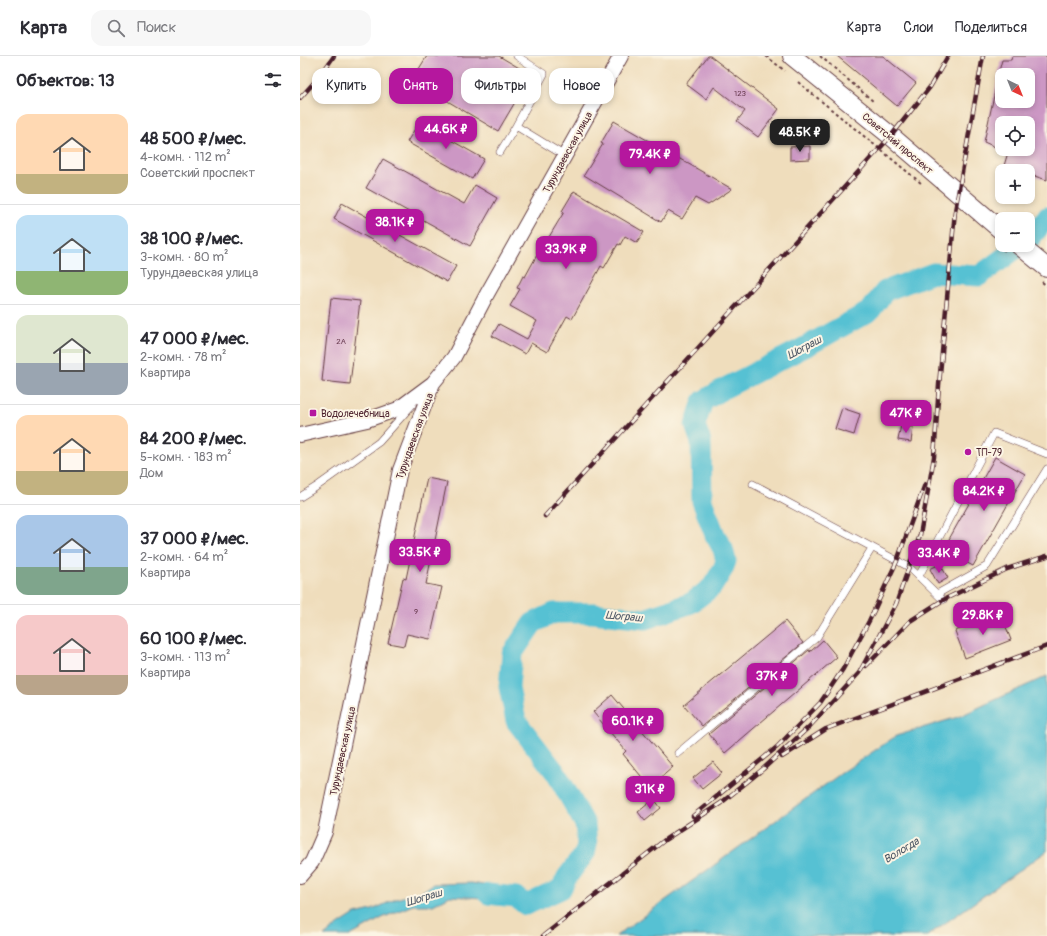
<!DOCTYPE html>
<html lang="ru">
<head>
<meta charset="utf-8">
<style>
	body { margin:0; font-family:Pangolin,sans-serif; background:#f7f7f7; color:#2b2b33; height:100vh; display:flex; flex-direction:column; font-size:15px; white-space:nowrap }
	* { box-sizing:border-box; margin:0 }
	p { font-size:13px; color:#7c7c81 }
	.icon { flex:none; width:22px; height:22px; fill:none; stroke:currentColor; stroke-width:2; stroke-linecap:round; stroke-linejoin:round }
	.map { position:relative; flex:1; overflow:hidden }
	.details { display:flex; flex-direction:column; background:#fff; width:300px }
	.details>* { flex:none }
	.guide { position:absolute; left:12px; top:12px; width:380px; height:36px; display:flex; gap:8px }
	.needle { width:26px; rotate:137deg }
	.controls { position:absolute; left:695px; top:12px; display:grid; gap:8px }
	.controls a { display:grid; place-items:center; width:40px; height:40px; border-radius:8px; background:#fff; box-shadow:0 2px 6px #0003; font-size:20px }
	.price { position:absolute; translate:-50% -34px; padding:0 9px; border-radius:8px; background:#b5179e; color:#fff; font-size:13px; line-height:26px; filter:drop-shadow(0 1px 2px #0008) }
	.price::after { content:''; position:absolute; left:50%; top:24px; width:12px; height:9px; margin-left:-6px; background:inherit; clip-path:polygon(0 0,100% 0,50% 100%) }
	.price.active { background:#222; color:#fff }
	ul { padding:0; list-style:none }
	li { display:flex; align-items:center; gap:12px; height:100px; padding:0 16px }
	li+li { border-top:1px solid #e1e1e2 }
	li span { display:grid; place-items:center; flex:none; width:112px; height:80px; border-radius:12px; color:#555 }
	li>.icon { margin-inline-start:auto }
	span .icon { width:48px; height:48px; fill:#fffc; stroke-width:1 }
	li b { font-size:17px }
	h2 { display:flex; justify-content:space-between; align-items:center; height:48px; padding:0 16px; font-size:17px }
	.tag { padding:0 14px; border-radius:12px; background:#fff; box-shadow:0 2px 6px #0003; font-size:14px; line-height:36px }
	.tag.active { background:#b5179e; color:#fff }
	header { display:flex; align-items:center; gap:24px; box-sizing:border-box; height:56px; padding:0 20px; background:#fff; border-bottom:1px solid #e1e1e2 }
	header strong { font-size:19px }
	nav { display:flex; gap:22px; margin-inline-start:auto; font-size:14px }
	.search { width:280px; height:36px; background:#f7f7f7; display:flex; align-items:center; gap:10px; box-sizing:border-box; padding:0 14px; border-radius:12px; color:#7c7c81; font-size:15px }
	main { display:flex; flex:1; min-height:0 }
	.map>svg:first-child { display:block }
	.water { fill:#57c1d3; stroke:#50707f }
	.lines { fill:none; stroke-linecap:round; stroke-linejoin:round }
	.river { stroke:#57c1d3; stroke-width:21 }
	.building { fill:#cc97c4 }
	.service-casing { stroke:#633c41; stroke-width:8 }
	.minor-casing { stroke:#633c41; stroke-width:16 }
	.tertiary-casing { stroke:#633c41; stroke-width:20 }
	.path { stroke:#633c41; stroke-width:2; stroke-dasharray:3 3; stroke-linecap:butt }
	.service { stroke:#fff; stroke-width:7 }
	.minor { stroke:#fff; stroke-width:14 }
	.tertiary { stroke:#fff; stroke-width:18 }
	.rail-casing { stroke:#4a1f2b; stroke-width:4.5 }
	.rail { stroke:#fcf5e5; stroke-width:3; stroke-dasharray:9; stroke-linecap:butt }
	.poi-dot { fill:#b5179e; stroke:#fcf5e5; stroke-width:1.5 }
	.labels { text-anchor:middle; stroke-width:4; stroke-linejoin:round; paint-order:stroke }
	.number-label { font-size:8px; fill:#6a3d51 }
	.street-label { font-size:10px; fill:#4a1f2b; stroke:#fcf5e5 }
	.poi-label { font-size:10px; fill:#4a1f2b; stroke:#fcf5e5; text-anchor:start }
	.water-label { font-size:11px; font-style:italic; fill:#4f5866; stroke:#fcf5e5 }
</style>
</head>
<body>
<header>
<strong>Карта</strong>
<div class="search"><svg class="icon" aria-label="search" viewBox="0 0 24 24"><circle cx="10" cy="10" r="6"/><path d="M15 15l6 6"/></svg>Поиск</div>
<nav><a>Карта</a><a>Слои</a><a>Поделиться</a></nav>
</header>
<main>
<section class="details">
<h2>Объектов: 13<svg class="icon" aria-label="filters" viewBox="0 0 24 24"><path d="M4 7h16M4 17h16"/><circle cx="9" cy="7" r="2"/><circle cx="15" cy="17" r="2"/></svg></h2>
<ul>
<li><span style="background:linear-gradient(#ffd9b3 75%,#c2b280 0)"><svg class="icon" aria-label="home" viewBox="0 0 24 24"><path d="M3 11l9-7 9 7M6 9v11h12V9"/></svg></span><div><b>48 500 ₽/мес.</b><p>4-комн. · 112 m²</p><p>Советский проспект</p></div></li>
<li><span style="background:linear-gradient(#bfe0f5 70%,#8fb573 0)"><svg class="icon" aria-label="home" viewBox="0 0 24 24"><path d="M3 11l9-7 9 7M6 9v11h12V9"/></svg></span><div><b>38 100 ₽/мес.</b><p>3-комн. · 80 m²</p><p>Турундаевская улица</p></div></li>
<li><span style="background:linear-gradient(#dfe7d0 60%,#9aa5b1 0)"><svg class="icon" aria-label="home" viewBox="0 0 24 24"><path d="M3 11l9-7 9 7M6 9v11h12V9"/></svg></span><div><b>47 000 ₽/мес.</b><p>2-комн. · 78 m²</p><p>Квартира</p></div></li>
<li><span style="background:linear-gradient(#ffd9b3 70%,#c2b280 0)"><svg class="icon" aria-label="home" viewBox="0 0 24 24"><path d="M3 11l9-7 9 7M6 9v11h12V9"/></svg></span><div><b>84 200 ₽/мес.</b><p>5-комн. · 183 m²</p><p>Дом</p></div></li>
<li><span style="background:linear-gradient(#a9c7e8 65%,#7fa58c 0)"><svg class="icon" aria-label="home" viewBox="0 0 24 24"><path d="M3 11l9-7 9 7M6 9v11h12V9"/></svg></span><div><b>37 000 ₽/мес.</b><p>2-комн. · 64 m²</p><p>Квартира</p></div></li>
<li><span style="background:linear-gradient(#f6c9c9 75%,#b9a48a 0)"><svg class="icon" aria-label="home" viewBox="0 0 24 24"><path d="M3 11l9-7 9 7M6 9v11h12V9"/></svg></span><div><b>60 100 ₽/мес.</b><p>3-комн. · 113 m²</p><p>Квартира</p></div></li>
</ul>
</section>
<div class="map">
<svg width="747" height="880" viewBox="0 0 747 880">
	<rect width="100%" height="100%" fill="#fcf5e5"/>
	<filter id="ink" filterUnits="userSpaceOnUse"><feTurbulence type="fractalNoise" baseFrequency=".025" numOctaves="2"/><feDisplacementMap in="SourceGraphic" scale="8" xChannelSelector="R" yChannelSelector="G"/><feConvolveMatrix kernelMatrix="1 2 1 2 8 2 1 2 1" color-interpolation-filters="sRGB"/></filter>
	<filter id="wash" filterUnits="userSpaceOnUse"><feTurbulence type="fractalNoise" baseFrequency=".012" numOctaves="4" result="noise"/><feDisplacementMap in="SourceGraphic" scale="16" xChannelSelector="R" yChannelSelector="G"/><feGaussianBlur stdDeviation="0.9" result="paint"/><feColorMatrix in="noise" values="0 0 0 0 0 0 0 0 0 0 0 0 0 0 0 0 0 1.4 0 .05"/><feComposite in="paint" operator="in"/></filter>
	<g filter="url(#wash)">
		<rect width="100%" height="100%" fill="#efddbc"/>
		<path class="water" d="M747,620V795L627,880H316L543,716L596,680L658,661Z
			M172,827L200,832L216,841L201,843L150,840L133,849H113L82,862L50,880H24L38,869L55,858L72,854L96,843L123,835L133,828Z"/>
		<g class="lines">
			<path class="river" d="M728,184L732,180L747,161
				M188,838L216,841L226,849L261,833L267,821L285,797L287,788L285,768L256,717L216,665L209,631L212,598L233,567L254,557H293L345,563L391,547L412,531L423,513L426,505L423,493L415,479L402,445L401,386L395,369L403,345L423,333L505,291L570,255L585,235L633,217L679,220L721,189"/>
		</g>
		<g id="blocks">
			<path class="building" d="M127,0H199L231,19L198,75L112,24Z
				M408,0H410L479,53L458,81L437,65L445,55L414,31L406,43L386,28Z
				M537,0H583L616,27L597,50Z
				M712,0H747V124L728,118V115H711L703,113L709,93H728V67H702V94L684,86L698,21H702V45H728V32L732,19H698L702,4H711Z
				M314,65L432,133L408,149L395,142L382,163L368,155L361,166L284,119L303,88L301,87Z
				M119,66L184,103L172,123L107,86Z
				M510,90V103L490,104V91Z
				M83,103L164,148L175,129L197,142L170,190L66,132Z
				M274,135L344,176L337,187L325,180L320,189L318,188L304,212L301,210L272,263L267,260L247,296L231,287L225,298L192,280L199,268L227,283L237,265L210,250L220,233L217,232L223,220L225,221L242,190L243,191L264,156L262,155Z
				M42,147L156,210L147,226L34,163Z
				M31,242L60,245L50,328L22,325Z
				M542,352L560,358L554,379L535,373Z
				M601,369L613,371L611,386L598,384Z
				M695,401L725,418L673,510L643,494Z
				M127,422L147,426L126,528L142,531L130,583L107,578L104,590L88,587L103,522L106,523Z
				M640,508L648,522L638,528L630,513Z
				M701,558L711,584L665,602L655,575Z
				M485,565L503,587L402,670L384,649Z
				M523,584L537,601L425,697L409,678L509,594L510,596Z
				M312,639L373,711L350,731L323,698L326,695L293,656Z
				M413,706L422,717L402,733L393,722Z
				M354,743L361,752L345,765L338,756Z"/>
		</g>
	</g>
	<g filter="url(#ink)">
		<use href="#blocks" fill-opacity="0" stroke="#633c41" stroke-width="1"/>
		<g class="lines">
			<defs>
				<path id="service" d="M217,0L244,18L216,70L265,100
					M200,96L216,70
					M453,428L609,511L643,544
					M0,441L16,431L79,386L112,349
					M619,520L694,377L747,398
					M637,538L687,510L747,413
					M378,697L517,581L572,492"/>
				<path id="minor" d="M0,379L67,364L98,353L133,327
					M0,820L12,806L25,776L100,414L133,327L154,301L187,238L321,0"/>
				<path id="tertiary" d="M492,0L591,80L702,175
					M719,189L747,212"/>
			</defs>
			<use href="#service" class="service-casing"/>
			<use href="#minor" class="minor-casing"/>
			<use href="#tertiary" class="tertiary-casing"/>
			<path class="path" d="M466,0L485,15
				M520,0L573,45
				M498,26L621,127
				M698,189L705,195
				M742,226L747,230"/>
			<use href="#service" class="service"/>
			<use href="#minor" class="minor"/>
			<use href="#tertiary" class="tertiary"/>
			<defs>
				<path id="rail" d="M0,42L20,20L34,0
					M245,460L591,80L630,31L648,0
					M566,610L610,565L643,544L707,513L747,500
					M482,701L526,673L747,590
					M393,760L477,691L520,647L543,613L569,565L597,505L625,428
					M243,880L366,783L421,747L463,713L510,670L559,617L596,548L620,479L634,401L639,329L655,155L683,0"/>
			</defs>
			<use href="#rail" class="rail-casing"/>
			<use href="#rail" class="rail"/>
		</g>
	</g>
	<g class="poi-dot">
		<rect x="9" y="353" width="8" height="8" rx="2"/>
		<circle cx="668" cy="396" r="4"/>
	</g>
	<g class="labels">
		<g class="number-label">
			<text x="440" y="40">123</text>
			<text x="41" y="288">2А</text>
			<text x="116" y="558">9</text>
		</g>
		<g class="street-label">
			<text transform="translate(598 87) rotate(40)" y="4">Советский проспект</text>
			<text transform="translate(267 96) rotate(-61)" y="4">Турундаевская улица</text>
			<text transform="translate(114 380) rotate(-70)" y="4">Турундаевская улица</text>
			<text transform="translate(42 695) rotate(-78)" y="4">Турундаевская улица</text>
		</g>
		<g class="poi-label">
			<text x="21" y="361">Водолечебница</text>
			<text x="676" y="400">ТП-79</text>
		</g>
		<g class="water-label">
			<text transform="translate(504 291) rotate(-28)" y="4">Шограш</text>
			<text transform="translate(324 560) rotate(5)" y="4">Шограш</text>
			<text transform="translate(601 794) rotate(-31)" y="4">Вологда</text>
			<text transform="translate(124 841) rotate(-17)" y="4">Шограш</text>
		</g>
	</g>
</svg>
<div class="controls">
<a><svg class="needle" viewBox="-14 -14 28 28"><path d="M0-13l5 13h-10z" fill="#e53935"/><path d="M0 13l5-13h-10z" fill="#7c7c81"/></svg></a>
<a><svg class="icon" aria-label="locate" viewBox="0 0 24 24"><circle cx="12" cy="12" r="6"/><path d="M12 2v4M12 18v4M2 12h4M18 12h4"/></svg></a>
<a>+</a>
<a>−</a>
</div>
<b class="price" style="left:146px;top:94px">44.6K ₽</b>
<b class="price active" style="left:500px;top:97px">48.5K ₽</b>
<b class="price" style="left:350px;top:119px">79.4K ₽</b>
<b class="price" style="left:95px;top:187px">38.1K ₽</b>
<b class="price" style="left:266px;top:214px">33.9K ₽</b>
<b class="price" style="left:606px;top:378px">47K ₽</b>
<b class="price" style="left:684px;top:456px">84.2K ₽</b>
<b class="price" style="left:120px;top:517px">33.5K ₽</b>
<b class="price" style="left:639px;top:518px">33.4K ₽</b>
<b class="price" style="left:683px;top:580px">29.8K ₽</b>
<b class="price" style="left:472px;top:641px">37K ₽</b>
<b class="price" style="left:333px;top:686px">60.1K ₽</b>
<b class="price" style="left:350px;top:754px">31K ₽</b>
<div class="guide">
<a class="tag">Купить</a>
<a class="tag active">Снять</a>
<a class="tag">Фильтры</a>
<a class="tag">Новое</a>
</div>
</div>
</main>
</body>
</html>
